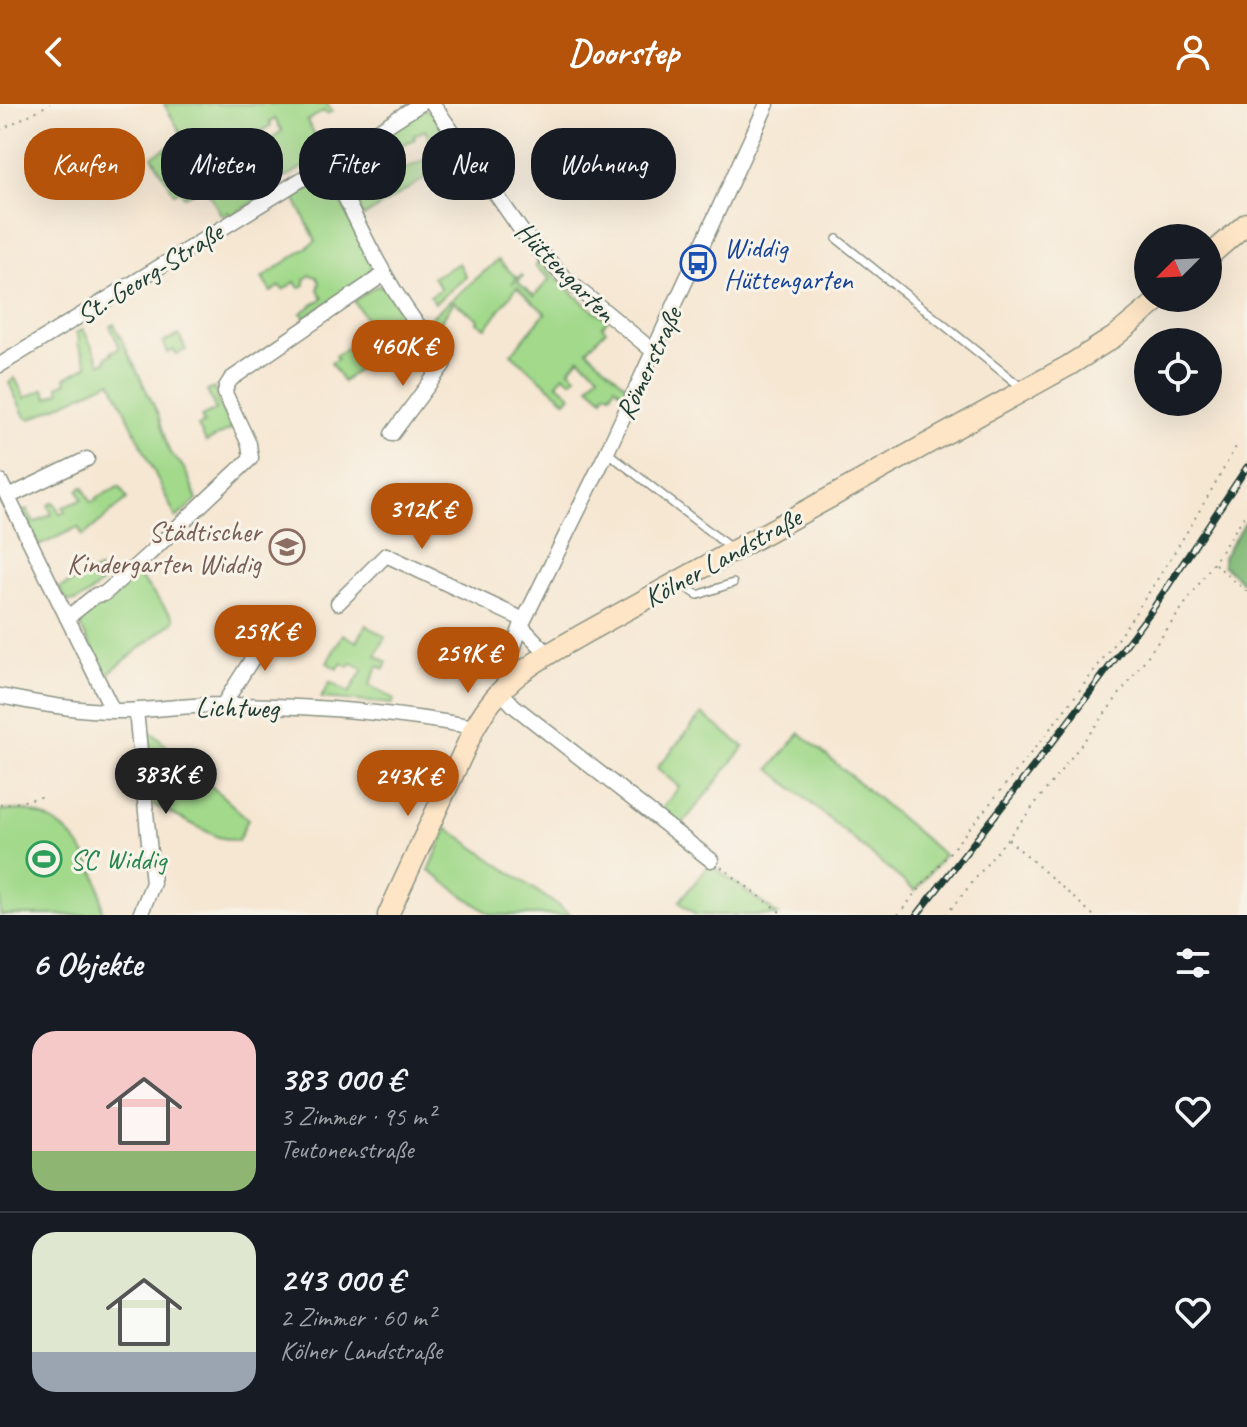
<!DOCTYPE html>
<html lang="de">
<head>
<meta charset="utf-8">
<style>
	body { margin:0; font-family:Caveat,sans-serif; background:#242831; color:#f1f3f6; height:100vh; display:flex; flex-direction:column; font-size:30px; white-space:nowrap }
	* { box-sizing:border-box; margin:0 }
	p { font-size:26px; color:#9ea1a6 }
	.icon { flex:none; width:44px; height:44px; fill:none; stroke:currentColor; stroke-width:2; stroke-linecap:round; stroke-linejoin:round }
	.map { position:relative; height:811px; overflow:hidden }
	.sheet { display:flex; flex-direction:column; background:#171b24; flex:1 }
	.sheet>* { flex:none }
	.hud { position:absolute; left:24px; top:24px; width:800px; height:72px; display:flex; gap:16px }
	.needle { width:52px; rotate:246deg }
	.controls { position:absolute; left:1134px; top:120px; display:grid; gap:16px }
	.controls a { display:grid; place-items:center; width:88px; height:88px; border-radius:50%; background:#171b24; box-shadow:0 8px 32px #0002; font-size:40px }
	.price { position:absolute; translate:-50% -68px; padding:0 18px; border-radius:28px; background:#b45309; color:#fff; font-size:26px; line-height:52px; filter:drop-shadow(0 2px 4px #0008) }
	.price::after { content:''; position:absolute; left:50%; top:48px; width:24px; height:18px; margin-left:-12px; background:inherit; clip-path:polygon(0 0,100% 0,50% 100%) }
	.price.on { background:#222; color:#fff }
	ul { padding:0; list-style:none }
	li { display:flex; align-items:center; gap:24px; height:200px; padding:0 32px }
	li+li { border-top:2px solid #363941 }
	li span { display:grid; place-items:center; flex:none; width:224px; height:160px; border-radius:24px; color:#555 }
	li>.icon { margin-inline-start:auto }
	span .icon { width:96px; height:96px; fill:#fffc; stroke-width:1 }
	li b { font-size:34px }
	h2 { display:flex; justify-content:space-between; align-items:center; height:96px; padding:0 32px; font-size:34px }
	.chip { padding:0 28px; border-radius:32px; background:#171b24; box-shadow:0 8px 32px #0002; font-size:28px; line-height:72px }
	.chip.on { background:#b45309; color:#fff }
	header { display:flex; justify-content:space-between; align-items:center; height:104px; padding:0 32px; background:#b45309; color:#fff; font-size:36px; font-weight:700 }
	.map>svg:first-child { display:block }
	.green { fill:#a2d98b; stroke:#608b60; stroke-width:2 }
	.forest { fill:#81b977; stroke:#507b56; stroke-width:2 }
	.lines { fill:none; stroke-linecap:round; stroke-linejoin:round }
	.lane-casing { stroke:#8a9284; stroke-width:10 }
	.street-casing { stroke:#8a9284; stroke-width:17 }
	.secondary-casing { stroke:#8a9284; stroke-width:23 }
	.path { stroke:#8a9284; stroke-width:2; stroke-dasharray:2 6; stroke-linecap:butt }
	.lane { stroke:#fff; stroke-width:7 }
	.street { stroke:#fff; stroke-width:14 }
	.secondary { stroke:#fde5c5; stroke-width:20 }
	.rail-casing { stroke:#1f3d34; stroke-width:7 }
	.rail { stroke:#f7f3e8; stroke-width:4; stroke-dasharray:12; stroke-linecap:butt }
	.labels { text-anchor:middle; stroke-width:6; stroke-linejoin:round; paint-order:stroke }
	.transit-label { font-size:28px; fill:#164399; stroke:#f7f3e8; text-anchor:start }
	.street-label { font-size:28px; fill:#1f3d34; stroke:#f7f3e8 }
	.education-label { font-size:28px; fill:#785e54; stroke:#f7f3e8; text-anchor:end }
	.leisure-label { font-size:28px; fill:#27864d; stroke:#f7f3e8; text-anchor:start }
</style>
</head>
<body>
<header><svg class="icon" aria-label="back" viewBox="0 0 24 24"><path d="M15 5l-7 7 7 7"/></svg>Doorstep<svg class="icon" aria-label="person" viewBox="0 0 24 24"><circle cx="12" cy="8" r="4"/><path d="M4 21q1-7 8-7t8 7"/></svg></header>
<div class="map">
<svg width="1247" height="811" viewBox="0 0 1247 811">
	<rect width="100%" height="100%" fill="#f7f3e8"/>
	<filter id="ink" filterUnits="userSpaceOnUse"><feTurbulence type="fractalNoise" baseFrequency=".0125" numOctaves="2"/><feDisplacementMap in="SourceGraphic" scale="16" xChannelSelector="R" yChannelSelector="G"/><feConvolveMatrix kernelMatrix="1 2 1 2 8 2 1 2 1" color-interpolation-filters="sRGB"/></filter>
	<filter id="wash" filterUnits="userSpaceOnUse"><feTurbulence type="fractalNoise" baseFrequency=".006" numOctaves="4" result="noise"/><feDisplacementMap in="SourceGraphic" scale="32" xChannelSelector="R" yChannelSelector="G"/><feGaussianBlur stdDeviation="1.8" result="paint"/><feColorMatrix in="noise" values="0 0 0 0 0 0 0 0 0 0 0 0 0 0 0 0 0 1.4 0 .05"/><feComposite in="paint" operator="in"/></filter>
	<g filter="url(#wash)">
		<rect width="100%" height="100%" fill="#f6e7d3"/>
		<path class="green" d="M164,0H327L332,7L327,10L324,7L307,17L326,49L285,74L274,61L282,55L270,35L282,27L275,15L270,18L271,21L256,31L268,51L264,54L281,82L231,112L228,108L222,112L205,83L184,92L180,86L174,89L152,52L184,34Z
			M423,5L431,7L462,51L363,113L340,67L341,58L362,41L381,82L394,76L392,71L436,50L425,26L414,31L415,35L399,42L397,40L385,45L379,32Z
			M325,71L329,74L370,156L372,166L369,171L305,214L301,209L323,194L318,186L320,178L317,173L310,171L305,175V181L299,184L295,178L283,186L280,182L271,188L262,174L316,137L291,87L319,72Z
			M498,156L517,174L512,180L521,171L523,172L518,178L534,192L550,175L535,162L539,158L585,200L608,216L602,222L606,226L587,246L628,283L624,290L615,282L611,290L606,288L603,294L589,282L599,270L579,254L569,266L576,272L572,277L564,271L557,279L571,291L566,297L511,250L545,209L517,183L486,224L477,218L478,215L454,198L440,218L448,224L441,233L427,220L430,214Z
			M459,159L466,173L435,199L430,192L441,185L433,173Z
			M376,182L384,183L387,187L407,219L406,225L343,278L331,259L337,255L335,252L368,230L370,233L375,229L354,197Z
			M114,220L158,310L169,347C173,354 179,356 183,363C189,372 193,386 197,396L176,414L111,277L31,315L25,313L9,279L15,274L25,294L44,285L48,294L60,288L58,282L67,278L65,274L88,262L78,240L79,235L76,229L83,225L101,260L107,257L106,253L112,250L111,248L120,244L110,222Z
			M179,231L186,246L176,250L174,246L168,249L163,238Z
			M214,284L218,297L232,325L206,338L198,322L204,319L201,313L216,306L207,287Z
			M120,382L127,395L83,432L78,423L39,442L23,407L27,405L34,419L52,410L48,401L54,398L60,410L65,408L63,403L82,396L78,386L83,383L91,398L97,396L96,394Z
			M99,465L104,477C93,485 81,501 67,497L59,484Z
			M135,468L174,514L173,518L105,572L78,517Z
			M366,521L385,533L376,552L387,558L384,565L378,562L369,581L394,595L392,600L321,594L330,578L349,589L363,565L352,559L349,563L342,559L337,565L327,559L343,530L357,538Z
			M702,610L744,643L680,723L661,706L679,683L657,664Z
			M152,629L248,715L238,737L218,733L154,701L148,632Z
			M800,629L944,751L915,787L770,665Z
			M23,706C72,716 103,763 102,811H0V707Z
			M447,724L571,811H491L429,767Z
			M710,760L778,811H696L679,798Z"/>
		<path class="forest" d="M1247,416V482L1223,461V453Z"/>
	</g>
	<g filter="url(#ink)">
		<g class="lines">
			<defs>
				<path id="lane" d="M837,135L1021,283
					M607,348L732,445
					M680,480L698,491L733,479"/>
				<path id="street" d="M433,0L523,129L566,175L653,247
					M328,59C355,112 379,168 414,216C424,230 441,235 447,251L443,261L392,330
					M0,261L328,59L420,0
					M0,377L113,607
					M8,393L87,355
					M338,499L386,451L524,516
					M67,514L96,491L104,490L149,450L251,354L249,340L225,289L226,283L231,275L384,170
					M521,522L548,550
					M511,576L508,560L521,522L607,348L767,0
					M500,587L514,602L711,756
					M0,592C38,599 76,607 115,607C152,607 188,600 225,601C309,601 392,608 475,623
					M223,601L276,517
					M136,606L153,779L140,811"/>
				<path id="secondary" d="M1208,153L1247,119
					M388,811L475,623C501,575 537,556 583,530L1068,262L1114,233L1161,194"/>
			</defs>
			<use href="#lane" class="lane-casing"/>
			<use href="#street" class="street-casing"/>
			<use href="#secondary" class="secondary-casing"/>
			<path class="path" d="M0,26L50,0
				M1215,460L1247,488
				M0,701L11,700L41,693
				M1008,735L1093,811
				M721,763L784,811
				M898,811C961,734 1026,658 1085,579C1143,503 1192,422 1238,339
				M946,811C1051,681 1156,549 1247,408"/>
			<use href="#lane" class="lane"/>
			<use href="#street" class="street"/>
			<use href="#secondary" class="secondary"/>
			<defs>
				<path id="rail" d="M917,811L1062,626L1154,503L1247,363"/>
			</defs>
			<use href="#rail" class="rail-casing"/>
			<use href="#rail" class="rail"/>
		</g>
	</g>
	<defs>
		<symbol id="bus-ring" viewBox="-11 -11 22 22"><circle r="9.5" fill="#f7f3e8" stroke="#1a4fb4" stroke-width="1.5"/><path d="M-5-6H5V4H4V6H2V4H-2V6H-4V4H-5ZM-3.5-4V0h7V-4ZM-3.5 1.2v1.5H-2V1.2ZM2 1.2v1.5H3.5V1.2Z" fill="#1a4fb4"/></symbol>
		<symbol id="school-ring" viewBox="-11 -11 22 22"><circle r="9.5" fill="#f7f3e8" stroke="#8d6e63" stroke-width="1.5"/><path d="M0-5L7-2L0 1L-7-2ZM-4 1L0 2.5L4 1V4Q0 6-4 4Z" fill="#8d6e63"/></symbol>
		<symbol id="stadium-ring" viewBox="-11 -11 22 22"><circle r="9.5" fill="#f7f3e8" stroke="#2e9e5b" stroke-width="1.5"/><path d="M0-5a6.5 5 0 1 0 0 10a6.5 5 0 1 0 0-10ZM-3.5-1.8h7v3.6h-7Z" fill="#2e9e5b"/></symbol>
	</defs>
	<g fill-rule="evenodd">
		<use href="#bus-ring" x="678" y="139" width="40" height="40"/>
		<use href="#school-ring" x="267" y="423" width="40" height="40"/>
		<use href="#stadium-ring" x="24" y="735" width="40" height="40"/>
	</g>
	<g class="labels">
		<g class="transit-label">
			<text x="724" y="153">Widdig<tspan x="724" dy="32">Hüttengarten</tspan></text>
		</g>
		<g class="street-label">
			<text transform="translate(566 167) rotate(45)" y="10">Hüttengarten</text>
			<text transform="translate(149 169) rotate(-32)" y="10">St.-Georg-Straße</text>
			<text transform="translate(648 259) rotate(-65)" y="10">Römerstraße</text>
			<text transform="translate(722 453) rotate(-29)" y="10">Kölner Landstraße</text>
			<text x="237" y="613">Lichtweg</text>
		</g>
		<g class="education-label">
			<text x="261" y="437">Städtischer<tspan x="261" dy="32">Kindergarten Widdig</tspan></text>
		</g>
		<g class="leisure-label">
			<text x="70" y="765">SC Widdig</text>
		</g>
	</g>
</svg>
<div class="controls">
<a><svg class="needle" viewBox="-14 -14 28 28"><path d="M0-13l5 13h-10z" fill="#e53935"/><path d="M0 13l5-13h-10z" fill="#9ea1a6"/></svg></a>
<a><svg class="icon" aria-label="locate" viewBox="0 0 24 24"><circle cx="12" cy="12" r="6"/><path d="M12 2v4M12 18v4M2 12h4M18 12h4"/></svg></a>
</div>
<b class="price" style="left:403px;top:284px">460K €</b>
<b class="price" style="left:422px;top:447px">312K €</b>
<b class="price" style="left:265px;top:569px">259K €</b>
<b class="price" style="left:468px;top:591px">259K €</b>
<b class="price on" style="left:166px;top:712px">383K €</b>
<b class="price" style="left:408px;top:714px">243K €</b>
<div class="hud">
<a class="chip on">Kaufen</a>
<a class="chip">Mieten</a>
<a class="chip">Filter</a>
<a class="chip">Neu</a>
<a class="chip">Wohnung</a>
</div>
</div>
<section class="sheet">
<h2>6 Objekte<svg class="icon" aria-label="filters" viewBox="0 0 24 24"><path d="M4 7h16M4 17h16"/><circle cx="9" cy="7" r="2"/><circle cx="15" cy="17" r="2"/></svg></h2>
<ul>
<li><span style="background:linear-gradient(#f6c9c9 75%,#8fb573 0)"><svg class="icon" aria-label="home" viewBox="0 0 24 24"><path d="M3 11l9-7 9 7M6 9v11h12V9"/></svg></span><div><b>383 000 €</b><p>3 Zimmer · 95 m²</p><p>Teutonenstraße</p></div><svg class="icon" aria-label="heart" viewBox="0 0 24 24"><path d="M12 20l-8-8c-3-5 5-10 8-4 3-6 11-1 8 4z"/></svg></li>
<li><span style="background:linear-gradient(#dfe7d0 75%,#9aa5b1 0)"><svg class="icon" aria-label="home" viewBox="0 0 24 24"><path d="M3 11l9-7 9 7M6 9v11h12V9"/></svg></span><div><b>243 000 €</b><p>2 Zimmer · 60 m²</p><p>Kölner Landstraße</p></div><svg class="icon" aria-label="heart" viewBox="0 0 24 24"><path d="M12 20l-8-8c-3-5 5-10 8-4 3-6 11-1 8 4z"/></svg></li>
</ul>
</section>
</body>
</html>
